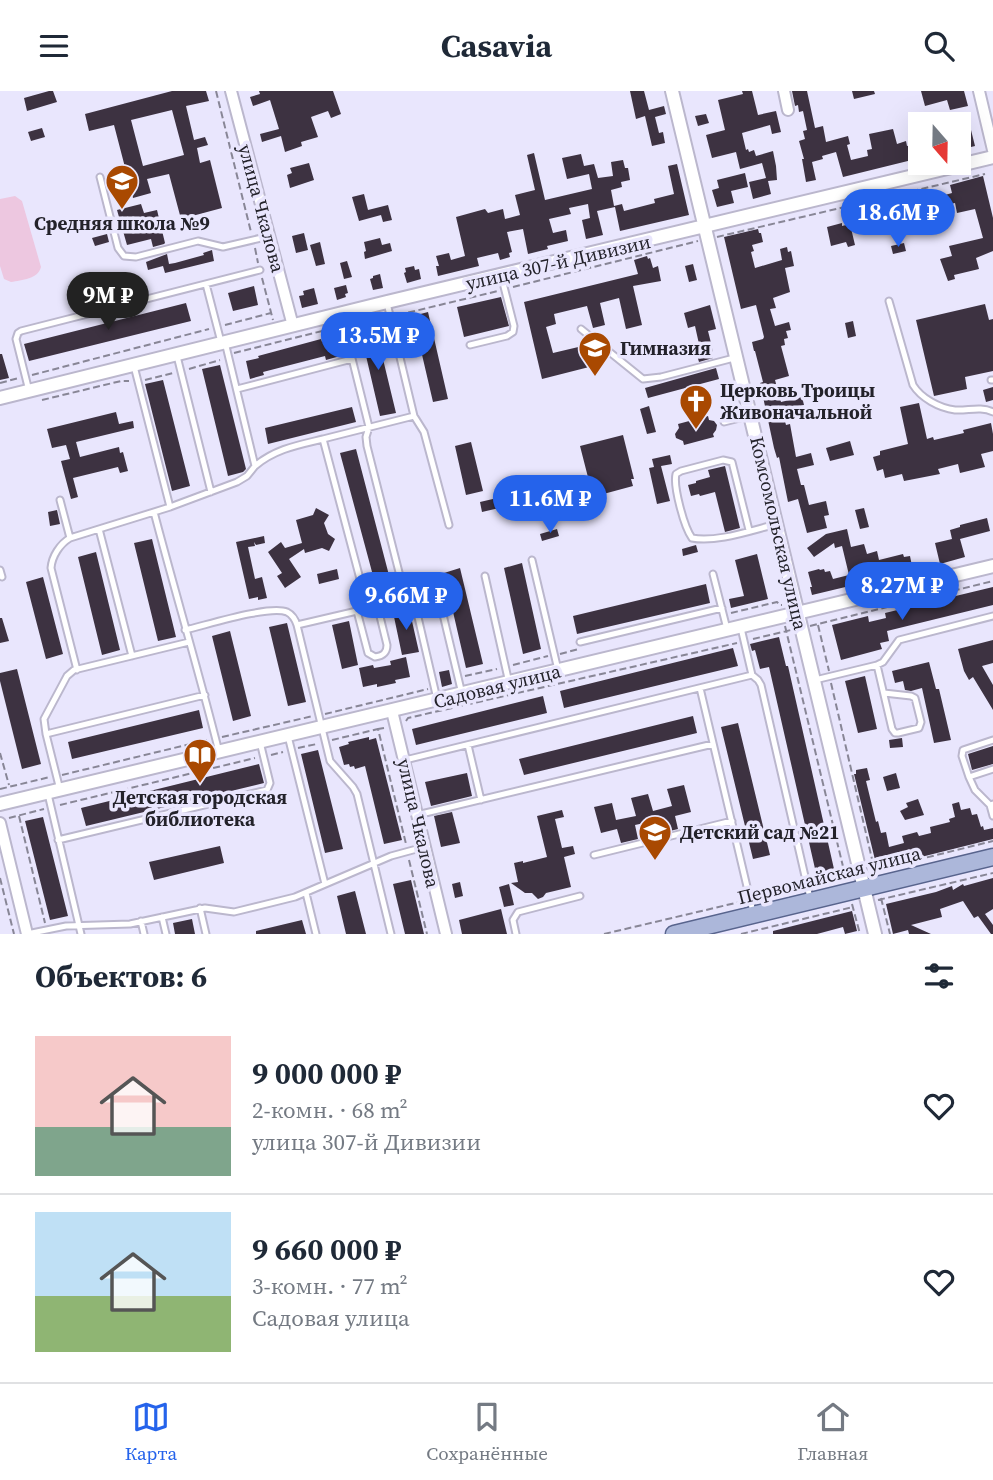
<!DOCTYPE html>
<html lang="ru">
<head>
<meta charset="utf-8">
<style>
	body { margin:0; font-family:"Source Serif 4",serif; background:#f6f6f7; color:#1f2937; height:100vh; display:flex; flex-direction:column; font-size:26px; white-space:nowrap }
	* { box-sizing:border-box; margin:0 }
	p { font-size:23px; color:#747a83 }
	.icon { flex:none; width:38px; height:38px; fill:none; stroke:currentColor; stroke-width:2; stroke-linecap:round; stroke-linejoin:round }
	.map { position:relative; height:843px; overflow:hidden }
	.sheet { display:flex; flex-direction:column; background:#fff; flex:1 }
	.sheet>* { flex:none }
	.needle { width:46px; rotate:160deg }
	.fabs { position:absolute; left:908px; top:21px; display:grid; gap:14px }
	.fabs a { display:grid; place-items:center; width:63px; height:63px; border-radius:0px; background:#fff; box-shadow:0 7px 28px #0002; font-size:35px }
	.price { position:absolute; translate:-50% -60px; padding:0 16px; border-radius:24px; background:#2563eb; color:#fff; font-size:23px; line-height:46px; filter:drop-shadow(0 2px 4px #0008) }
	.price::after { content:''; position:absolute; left:50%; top:42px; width:21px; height:16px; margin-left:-10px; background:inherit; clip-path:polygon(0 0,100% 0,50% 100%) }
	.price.selected { background:#222; color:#fff }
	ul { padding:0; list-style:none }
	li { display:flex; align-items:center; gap:21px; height:175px; padding:0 35px }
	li+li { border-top:2px solid #e0e1e3 }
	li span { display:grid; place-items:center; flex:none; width:196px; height:140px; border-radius:0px; color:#555 }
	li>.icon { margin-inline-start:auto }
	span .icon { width:84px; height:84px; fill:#fffc; stroke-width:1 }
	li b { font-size:30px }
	h2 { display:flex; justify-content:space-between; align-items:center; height:84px; padding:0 35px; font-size:30px }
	header { display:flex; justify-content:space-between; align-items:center; height:91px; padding:0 35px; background:#fff; font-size:32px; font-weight:700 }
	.tabs { display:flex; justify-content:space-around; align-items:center; height:98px; border-top:2px solid #e0e1e3; background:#fff; font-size:19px; color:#747a83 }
	.tabs a { display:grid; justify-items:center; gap:4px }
	.tabs .selected { color:#2563eb }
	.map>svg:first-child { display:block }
	.green { fill:#edc7e0 }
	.building { fill:#3d3241; fill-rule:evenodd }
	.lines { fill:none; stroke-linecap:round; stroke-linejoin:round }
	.service-casing { stroke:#bbb7cd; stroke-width:9 }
	.minor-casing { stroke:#bbb7cd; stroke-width:14 }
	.tertiary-casing { stroke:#bbb7cd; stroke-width:16 }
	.primary-casing { stroke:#58648d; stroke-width:19 }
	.path { stroke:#888696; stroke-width:2; stroke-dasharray:7 3.5; stroke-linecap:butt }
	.service { stroke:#fff; stroke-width:5 }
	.minor { stroke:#fff; stroke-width:10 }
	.tertiary { stroke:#fff; stroke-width:12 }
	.primary { stroke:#acb7da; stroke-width:16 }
	.labels { text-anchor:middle; stroke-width:7; stroke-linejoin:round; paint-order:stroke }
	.street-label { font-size:19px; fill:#23222a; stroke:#e9e6fd }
	.poi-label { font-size:19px; font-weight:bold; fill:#23222a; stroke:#e9e6fd; text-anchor:start }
</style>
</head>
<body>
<header><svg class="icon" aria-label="menu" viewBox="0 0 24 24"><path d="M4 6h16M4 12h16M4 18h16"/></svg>Casavia<svg class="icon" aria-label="search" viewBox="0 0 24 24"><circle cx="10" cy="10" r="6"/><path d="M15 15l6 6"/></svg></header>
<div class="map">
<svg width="993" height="843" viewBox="0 0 993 843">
	<rect width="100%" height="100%" fill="#e9e6fd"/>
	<path class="green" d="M15,105L22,110L41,176C38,188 22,189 11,191L4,188L0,175V108Z"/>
	<path class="building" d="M49,0H53L57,11L27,20L24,7Z
		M172,0H206L209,10L186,15L194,49L205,46L208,54L197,57L200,72L210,69L222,117L181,128L169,83L147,88L151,102L133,107L114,34L89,40L85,23ZM172,19L184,64L143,75L131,29Z
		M259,0H333L341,23L331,27L328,20L311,26L318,46L301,51L302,55L285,61L281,45L262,51L260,43L279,38L270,9L253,15L250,6L260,3Z
		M630,0H644L649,19L664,15L666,23L655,26L659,42L663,41L665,52L652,55L645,25L636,28Z
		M742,0H752L758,24L776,20L781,41L772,43L770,34L742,42L746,59L748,58L749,61L754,59L756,65L773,60L776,75L777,89L768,90L771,103L753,108L749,91L766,87L762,72L740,78L736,61L712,67L706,44L725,39L718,9L743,3Z
		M792,0H807L815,37L823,35L826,51L848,45L850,53L847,54L851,69L868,65L867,59L872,58L869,43L893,38L897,53L906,50L907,55L916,53L920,67L843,86L836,61L822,65L823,68L812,71L816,89L806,91L802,68H804L799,50L805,48L803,40L807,39L803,20L799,21L798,14L795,15Z
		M852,0H874L875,3L854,8Z
		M921,0H964L968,15L950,19L947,9L925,15Z
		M706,23L709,32L698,35L695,25Z
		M42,37L45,46L31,50L28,41Z
		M971,39L975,55L967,57L966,53L962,54L959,42Z
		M534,62L545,109L592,98L589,83L567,88L562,67L581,63L584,75L594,73L598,87L613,85L611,71L623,69L625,77H628L630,89L621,91L622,96L611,99L614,115L622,113L624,120L655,112L654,108L674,103L668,75L677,73L689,124L620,140L615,116L597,120L603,144L586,148L582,129L590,127L588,113L569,117L571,123L549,128L553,142L566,139L568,150L547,155L548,158L528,163L523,138L507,141L512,161L509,162L510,166L500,169L498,162L477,167L479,175L438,185L436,175H439L436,165L449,162L451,169L465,165L456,126L485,118L488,122L503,118L505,128L520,124L515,104L535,99L527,64Z
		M309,72L314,89L290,97L287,84L292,82L290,77Z
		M745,82L748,96L731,100L734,112L717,116L712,99L719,97L717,89Z
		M983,85L993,127V160L976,167L979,178L954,184L955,188L948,190L940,168L952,165L949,155L983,147L975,118L957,122L955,112L940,115L942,122L931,125L925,104L937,101L938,106L952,102L950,94Z
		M364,103L368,119L388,114L392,129L383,131L381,124L359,130L352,106Z
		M907,105L911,121L882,128L886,142L878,144L877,139L875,140L871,126L862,128L860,120L871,117V114Z
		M141,113L144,122L157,119L165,152L164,153L153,156L151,148L127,154L117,119Z
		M842,132V135L850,133L855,154L848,156L846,151L831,155L827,136Z
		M758,138L759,142H761L763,151L752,154L754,160L751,161L755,177L782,169L780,158L787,156L788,161L791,160L794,175L785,177L790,201L773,207L776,217L770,218L775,235L789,231L791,239L786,240L788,247L784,248L785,254L781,255L789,285L775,289L781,311L802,306L804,314L782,319L786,334L790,333L796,366L811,362L814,374L797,378L801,394H804L809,414L826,410L829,424L824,425L827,437L807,442L798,408L788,411L779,366L777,367L774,357L760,292L763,291L755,260H754L752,251L763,248L764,246L756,214L741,218L724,146Z
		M304,142L308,159L296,162L292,145Z
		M107,143L109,151L95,155L92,147Z
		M380,147L382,154L390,152L392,160L365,168L364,161L366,160L364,151Z
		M320,151L325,173L316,175L310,154Z
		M904,152L906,160L893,163L891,155Z
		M212,159L214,170L165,182L163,175L148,179L146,171L167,163L169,173L175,172L204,164L203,162Z
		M647,165L648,168L650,167L653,177L658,175L661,190L633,195L642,234L626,238L619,207L600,212L605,234L593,237L587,215L554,223L556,233L546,236L553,262L591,253L597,274L542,288L524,211L638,183L634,169Z
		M347,170L352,186L344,188L340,172Z
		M693,173L697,189L689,191L685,175Z
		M414,175L415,179L419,178L421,188L407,192L404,182L406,181L405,177Z
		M380,183L383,197L373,199L370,188L373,187V185Z
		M346,194L348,202L345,203L346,206L337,209L334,197Z
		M254,195L258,214L233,220L228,202Z
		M314,197L318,213L302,217L299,205L304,204L303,200Z
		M501,206L509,235L464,246L457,216Z
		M186,212L191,230L29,270L24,253Z
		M985,213L989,229L993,228V280L965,286L967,298L934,305L916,229Z
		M710,214L716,238L708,240L713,260L712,261L713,267L699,271L694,254L699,253L695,235L688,237L684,222Z
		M428,221L448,308L433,311L413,225Z
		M853,230L856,245L848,247L845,232Z
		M375,235L396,322L380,325L360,239Z
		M321,248L322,251L335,248L340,265L326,269L325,265L263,281L264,284L250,288L246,270L259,267L258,265Z
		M0,263H2L9,287L0,289Z
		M220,274L246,378L243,381L228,385L202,278Z
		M716,277L719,288L648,307L645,297Z
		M163,289L190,395L172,400L145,293Z
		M993,296V309L986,311L983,299Z
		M919,312L927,348L933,346L934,349L964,342L963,339L991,332L993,343V360L981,363L985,376L960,382L958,373L938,378L940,383L904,390L902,383L885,387L883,378L877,380L873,366L880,364V360L908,353L900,316Z
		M649,315L656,341L647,343L640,318Z
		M352,316L356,331L268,353L265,337Z
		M116,321L119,333L133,330L134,337L76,351L80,366L119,356L120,362L123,361L128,380L120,382L118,376L73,387L78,406L71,408L61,370L70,368L66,354L52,357L47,338Z
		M708,325L709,329L714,330L717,334L716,339L713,343L714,346L684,354L683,350L676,347L675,343L679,337L678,333Z
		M623,344L634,388H631L633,395L596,405L594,398H591L580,355Z
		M850,350L854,364L830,370L826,357Z
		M471,351L483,400L466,404L455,355Z
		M356,358L390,488L375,492L340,362Z
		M670,364L672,373L661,375L670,410L657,413L649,377L654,376L652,368Z
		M725,375L740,437L725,441L715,401L700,405L699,403L691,405L688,394L696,392V390L710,386L708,379Z
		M527,400L529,410L482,421L480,411Z
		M316,417L329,424L324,432L328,443L335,448L329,460L322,457L305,462L304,458L289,468L301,486L285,497L277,485L282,482L268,461L281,451L285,457L302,452L296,429L313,424Z
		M864,417L869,436L860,438L855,419Z
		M57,419L60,433L50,435L48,421Z
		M987,427L990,440L960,448L965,466L940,473L935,452L952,448L950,439L960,436V434Z
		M557,438L559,445L542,450L540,443Z
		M847,438L851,456L864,453L867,463L877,460L879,469L903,463L904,466L910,465L913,480L903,482L901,474L881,479L883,487L812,504L810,496H812L808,481L819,478L820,479L824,478L825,481L830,480L833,488L849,484L842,455L835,457L834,452L814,466L807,457L826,443Z
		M264,445L265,452L256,454L254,451L255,455L248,456L255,488L262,486L267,507L258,509V506L249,508L236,451Z
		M152,448L176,546L158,550L134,452Z
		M696,454L698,461L683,465L682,458Z
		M96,461L120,559L102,564L78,466Z
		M757,463L768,508L731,517L729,508L744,505L735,469Z
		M522,472L541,558L523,563L504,477Z
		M460,477L483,573L466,577L444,482Z
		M337,478L339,488L319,493L317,483Z
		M43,486L63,563L46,568L26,491Z
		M706,493L710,512L577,543L573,525Z
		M993,496V514L887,540L889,550L880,552L882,558L841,569L832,534L868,525L869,531L886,527L885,522Z
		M409,517L419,561L402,564L393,521Z
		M0,527H2L9,550L0,552Z
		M349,530L358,574L342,578L332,534Z
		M287,532L306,611L288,615L269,536Z
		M230,540L251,625L233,630L212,545Z
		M779,546L786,575H788L834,778L816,782L769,576L760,578L755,559L752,560L750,553Z
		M993,549V572L982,575L993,594V619L973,586L969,589L964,580L958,558Z
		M733,557L738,575L564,617L560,600Z
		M406,566L410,586L395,589L396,592L377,596V593L363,596L359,577L373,574L374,577L391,574L390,570Z
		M929,571L936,598H939L951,649L934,652L922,597L911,600L905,599L903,590L895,592L892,580Z
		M17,578L41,673L22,678L0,590V582Z
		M449,579L452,593L442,596L439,581Z
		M865,585L877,638L858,642L845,590Z
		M543,605L547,622L416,654L412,638Z
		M199,619L203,637L72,668L68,651Z
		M693,625L697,642L524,684L519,668Z
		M738,632L770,764L753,768L721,636Z
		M369,646V649L376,647L402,749L384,753L365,675L355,678L354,675L350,676L349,673L344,674L339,656L349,653L348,651Z
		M902,647L903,656L890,657L889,649Z
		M993,655V673L972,679L968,663Z
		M318,659L343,758L325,762L301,663Z
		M259,673L264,692L86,735L81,717Z
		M867,677L870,689L866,690L876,731L878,730L881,742L886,741L889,756L904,752L902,745L917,741L919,745L931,742L930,736L950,731L949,728L955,726L952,713L959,711L961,719L970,717L972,724L977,723L981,736L983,735L984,739L993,737V748L877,777L854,683H856V679Z
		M467,682L472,705L431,715L425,691Z
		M896,682L900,697L887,700L883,686Z
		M684,694L691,721L675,725L678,738L662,742L658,729L635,734L638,748L621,752L617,738L601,742L594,716L612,712L616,729L636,725L631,707L648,703L653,720L672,715L667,698Z
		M918,708L924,724L905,729L900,720L908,716L906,712Z
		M562,719L564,726L555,728L562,757L573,755L575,763L564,766L571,796L546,802L543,806L538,808L532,802H525L511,792L518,791L514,772L523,770V772L547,766L537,725Z
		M452,721L460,752L441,756L434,725Z
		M43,726L68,825L50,829L25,730Z
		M220,755L224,772L154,789L149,771Z
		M993,787V818L985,823L993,834V843H991L978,825L974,827L963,810L940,818L942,826L911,834L931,843H909L908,839L893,843L886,813L936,801L952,795L953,799L963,793L964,795Z
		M411,789L424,843H405L393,793Z
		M460,791L463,805L455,807L452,793Z
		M509,793L514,814L504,816L499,796Z
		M355,800L366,843H346L337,805Z
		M501,818L507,843H462L459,829Z
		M852,820L857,840L845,843L843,836L817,843H773V840Z
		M192,828L195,843H175L173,832Z
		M302,829L306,843H256V840Z"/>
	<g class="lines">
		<defs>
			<path id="service" d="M100,86L118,157L124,165L136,166L198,150L223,156L270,145
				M206,193L221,251
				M889,210L913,294C921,307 939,317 955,319C968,320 980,315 993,321
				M387,212L414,325L424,341L449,434
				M341,223L369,336L366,346L367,355L402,493
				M581,238L643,288L661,286L734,267
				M225,251L255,375C275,358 298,354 323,348L364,503L402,493L411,496L437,608
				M470,254L507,245L513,241L514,235L501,184
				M177,265L211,401
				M991,289H993
				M237,298L352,268
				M29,300L16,248L18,242L21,240L260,179
				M724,331L748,325
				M323,348L414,325
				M60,409L70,447
				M170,416L237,391L247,385L255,375
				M154,421C175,501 199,581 219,661
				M99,438L132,565
				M749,439L732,371L723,369L681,380L676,383C673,395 684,436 692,447C716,452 752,439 777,433
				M532,469L558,579
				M0,479L2,486
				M713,483L727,538
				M485,485L509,592
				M435,490L462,603
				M357,520L368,562L375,566C383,565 387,562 387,554L374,501
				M297,534L357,520L364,503
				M741,537L752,584L758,589L761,594L810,807
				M185,539C207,534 269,514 287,521C293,524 295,528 297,534L330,670L353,696L357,703L391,843
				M580,551L722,517
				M877,574L883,571L899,549L993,525
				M77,579L51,477C52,465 60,453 70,447L170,416L134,275
				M815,589L877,574L892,638L895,642H898L919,637L921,631L915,607L911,605L884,602
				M700,597L753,821
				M46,643L205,604
				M288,645L325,793
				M468,654L481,709
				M405,669L752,584
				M969,686L962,665L963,659L993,649
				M60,699L46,643L44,628L67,585L74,579L189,551
				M48,703L81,843
				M993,713L990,714L993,725
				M990,714L975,699L969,686L993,678
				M417,724L713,653
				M58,749L267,699L270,692L260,651
				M594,764L732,730
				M306,802L316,843
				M200,817L206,843
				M162,826L166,843
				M141,830L144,843
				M27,843L66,835L130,833L205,817L234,821L295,806L391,765L424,756
				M516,843L513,829L518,821L580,805"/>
			<path id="minor" d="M231,0L293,235
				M784,0L788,19
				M979,0L993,59
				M392,620L446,843
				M0,732L27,843"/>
			<path id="tertiary" d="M672,0L875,843
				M0,307L387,211L993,66
				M0,713L993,475"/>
			<path id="primary" d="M674,843L993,766"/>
		</defs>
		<use href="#service" class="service-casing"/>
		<use href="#minor" class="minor-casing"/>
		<use href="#tertiary" class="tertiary-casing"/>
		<use href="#primary" class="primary-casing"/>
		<path class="path" d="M216,0L251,141
			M717,146L985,83
			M255,157L258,172
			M262,187L273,229
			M513,196L698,150
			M398,224L498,200
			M225,234L271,222
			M350,235L382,227
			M234,262L338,236
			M189,278L220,269
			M32,284L209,238
			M145,289L173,282
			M0,292L19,287
			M42,309L121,290H129
			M731,522L777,511L780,514H782
			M818,534L829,580
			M785,535L846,788
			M810,535L993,490
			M753,548L791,539
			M560,563L579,558
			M513,574L548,565
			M465,585L497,578
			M831,592L875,781
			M325,623L428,598
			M406,630L408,627L737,552
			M378,638L384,637
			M222,646L313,625
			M332,649L378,638L406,753
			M298,657L317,653
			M0,662L9,694
			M271,664L283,661
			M62,684L207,649
			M0,698L50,686
			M60,714L255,667
			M19,725L45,832
			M9,727L44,718
			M409,769L427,843
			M876,779L993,750
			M0,787L14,843
			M814,793L850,784
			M757,807L799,797
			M881,807L890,843
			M878,809L993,782
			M852,813L860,843
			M604,843L744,810
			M741,843L853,816"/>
		<use href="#service" class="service"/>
		<use href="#minor" class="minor"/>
		<use href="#tertiary" class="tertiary"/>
		<use href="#primary" class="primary"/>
	</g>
	<defs>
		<symbol id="school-pin" viewBox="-11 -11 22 30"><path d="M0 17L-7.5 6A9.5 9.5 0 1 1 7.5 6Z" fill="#a94901" stroke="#e9e6fd"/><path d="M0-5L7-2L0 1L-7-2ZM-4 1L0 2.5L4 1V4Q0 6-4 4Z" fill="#fff"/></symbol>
		<symbol id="church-pin" viewBox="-11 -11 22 30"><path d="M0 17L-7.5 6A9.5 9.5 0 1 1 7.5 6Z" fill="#a94901" stroke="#e9e6fd"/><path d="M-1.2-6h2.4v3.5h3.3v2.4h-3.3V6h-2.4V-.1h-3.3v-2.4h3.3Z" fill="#fff"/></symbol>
		<symbol id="library-pin" viewBox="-11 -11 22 30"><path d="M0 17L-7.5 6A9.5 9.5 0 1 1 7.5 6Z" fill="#a94901" stroke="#e9e6fd"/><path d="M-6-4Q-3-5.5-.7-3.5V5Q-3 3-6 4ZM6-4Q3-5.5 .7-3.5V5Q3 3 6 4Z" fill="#fff"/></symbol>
	</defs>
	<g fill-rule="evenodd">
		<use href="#school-pin" x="103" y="71" width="38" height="52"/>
		<use href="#school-pin" x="576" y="238" width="38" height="52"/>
		<use href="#church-pin" x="677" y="291" width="38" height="52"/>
		<use href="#library-pin" x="181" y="645" width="38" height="52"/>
		<use href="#school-pin" x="636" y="722" width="38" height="52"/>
	</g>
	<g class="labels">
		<g class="street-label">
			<text transform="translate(262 117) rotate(75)" y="7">улица Чкалова</text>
			<text transform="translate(558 171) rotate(-13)" y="7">улица 307-й Дивизии</text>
			<text transform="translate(779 442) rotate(77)" y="7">Комсомольская улица</text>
			<text transform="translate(497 595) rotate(-14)" y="7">Садовая улица</text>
			<text transform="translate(419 732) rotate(77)" y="7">улица Чкалова</text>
			<text transform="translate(829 784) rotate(-14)" y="7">Первомайская улица</text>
		</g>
		<g class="poi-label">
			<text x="122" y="139" text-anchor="middle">Средняя школа №9</text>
			<text x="620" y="264">Гимназия</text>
			<text x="720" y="306">Церковь Троицы<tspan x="720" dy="22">Живоначальной</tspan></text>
			<text x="200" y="713" text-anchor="middle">Детская городская<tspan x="200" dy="22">библиотека</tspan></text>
			<text x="680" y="748">Детский сад №21</text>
		</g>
	</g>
</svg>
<div class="fabs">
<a><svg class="needle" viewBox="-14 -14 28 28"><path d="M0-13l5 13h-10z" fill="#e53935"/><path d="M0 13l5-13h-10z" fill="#747a83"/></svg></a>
</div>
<b class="price" style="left:898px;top:158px">18.6M ₽</b>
<b class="price selected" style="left:108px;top:241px">9M ₽</b>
<b class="price" style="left:378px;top:281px">13.5M ₽</b>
<b class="price" style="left:550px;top:444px">11.6M ₽</b>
<b class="price" style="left:902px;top:531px">8.27M ₽</b>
<b class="price" style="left:406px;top:541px">9.66M ₽</b>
</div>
<section class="sheet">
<h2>Объектов: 6<svg class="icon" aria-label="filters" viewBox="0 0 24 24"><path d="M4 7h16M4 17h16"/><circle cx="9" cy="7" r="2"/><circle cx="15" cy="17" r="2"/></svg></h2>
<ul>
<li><span style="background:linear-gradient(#f6c9c9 65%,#7fa58c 0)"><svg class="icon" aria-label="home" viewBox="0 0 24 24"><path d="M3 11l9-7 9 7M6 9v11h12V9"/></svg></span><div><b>9 000 000 ₽</b><p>2-комн. · 68 m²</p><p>улица 307-й Дивизии</p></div><svg class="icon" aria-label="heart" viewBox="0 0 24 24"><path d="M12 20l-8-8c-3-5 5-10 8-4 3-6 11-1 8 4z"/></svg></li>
<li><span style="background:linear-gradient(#bfe0f5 60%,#8fb573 0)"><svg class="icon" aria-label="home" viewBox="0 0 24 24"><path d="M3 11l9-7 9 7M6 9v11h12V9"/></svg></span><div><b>9 660 000 ₽</b><p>3-комн. · 77 m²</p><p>Садовая улица</p></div><svg class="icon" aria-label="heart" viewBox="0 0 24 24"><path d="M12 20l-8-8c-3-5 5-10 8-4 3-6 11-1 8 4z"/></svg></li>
</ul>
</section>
<nav class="tabs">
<a class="selected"><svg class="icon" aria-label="map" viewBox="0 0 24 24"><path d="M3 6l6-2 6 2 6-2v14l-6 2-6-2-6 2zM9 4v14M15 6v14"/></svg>Карта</a>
<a><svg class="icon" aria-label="saved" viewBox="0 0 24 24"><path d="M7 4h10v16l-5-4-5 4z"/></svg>Сохранённые</a>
<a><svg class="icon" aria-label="home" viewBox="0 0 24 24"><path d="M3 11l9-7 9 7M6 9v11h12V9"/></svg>Главная</a>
</nav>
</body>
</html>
